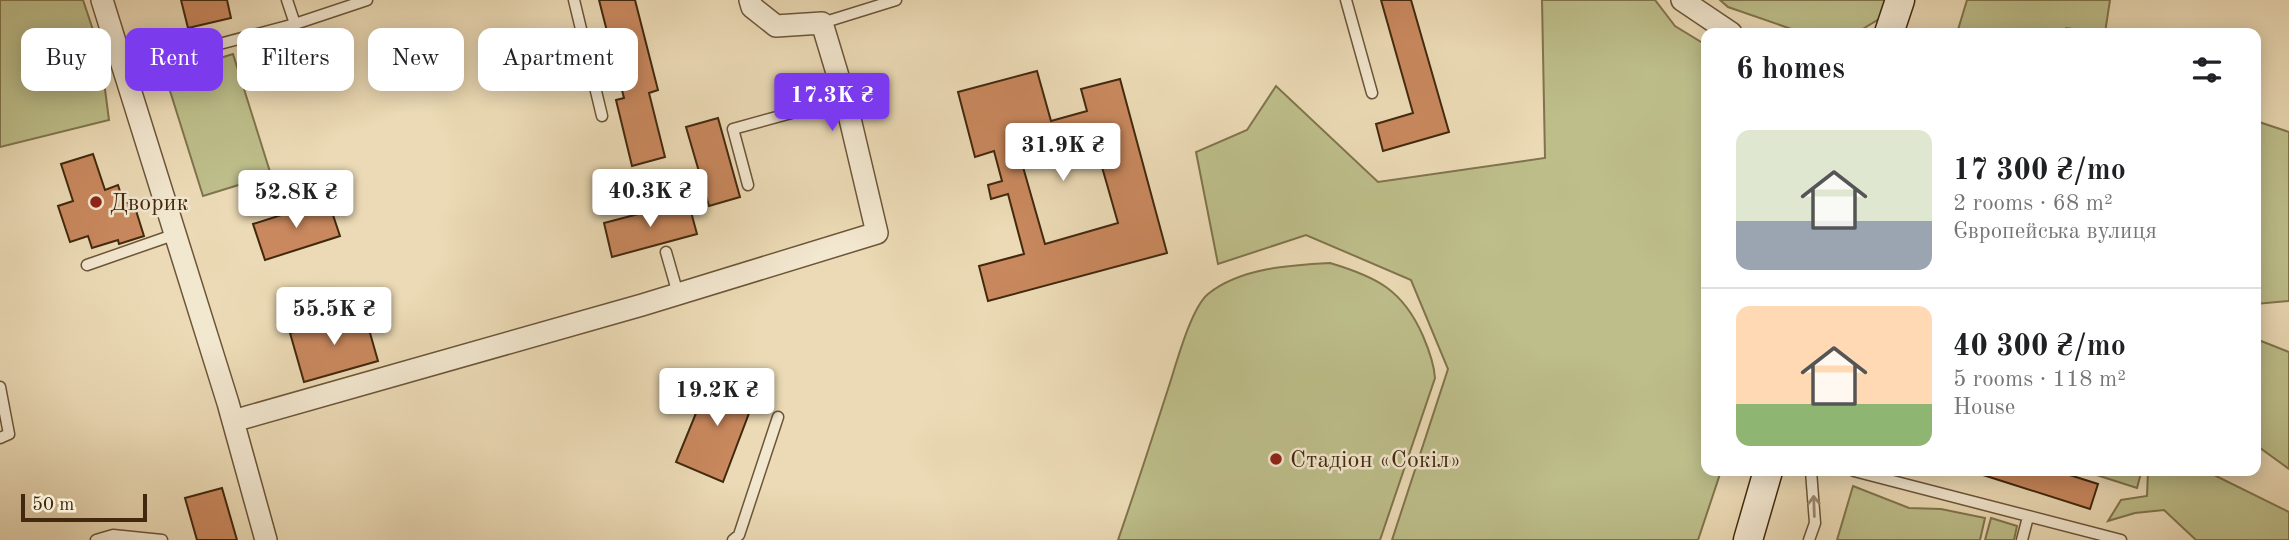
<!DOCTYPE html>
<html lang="en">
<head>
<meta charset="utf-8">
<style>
	body { margin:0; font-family:"Old Standard TT",serif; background:#f2f2f2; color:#202124; height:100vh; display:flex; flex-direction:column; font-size:26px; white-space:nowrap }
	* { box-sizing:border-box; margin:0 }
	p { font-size:23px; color:#757577 }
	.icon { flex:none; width:38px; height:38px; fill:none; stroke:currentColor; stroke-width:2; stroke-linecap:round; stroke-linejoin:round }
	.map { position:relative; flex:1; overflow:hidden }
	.sheet { position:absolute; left:1701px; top:28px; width:560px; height:448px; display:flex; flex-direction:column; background:#fff; border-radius:14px; box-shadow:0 4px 18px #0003 }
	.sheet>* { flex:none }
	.banner { position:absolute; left:21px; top:28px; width:665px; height:63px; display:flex; gap:14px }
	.scale { position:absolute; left:21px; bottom:18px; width:126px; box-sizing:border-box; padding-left:7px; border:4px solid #42290e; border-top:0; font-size:19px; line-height:24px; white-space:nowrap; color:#42290e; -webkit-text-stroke:5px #f2e7cf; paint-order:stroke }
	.price { position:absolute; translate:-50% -60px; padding:0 16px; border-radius:7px; background:#fff; color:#222; font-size:23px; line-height:46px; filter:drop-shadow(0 2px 4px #0008) }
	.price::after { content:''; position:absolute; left:50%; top:42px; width:21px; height:16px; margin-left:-10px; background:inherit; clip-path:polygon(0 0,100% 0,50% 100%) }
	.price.current { background:#7c3aed; color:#fff }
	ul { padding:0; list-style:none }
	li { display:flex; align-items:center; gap:21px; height:175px; padding:0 35px }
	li+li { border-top:2px solid #e0e0e0 }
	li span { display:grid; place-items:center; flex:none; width:196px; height:140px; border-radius:14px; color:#555 }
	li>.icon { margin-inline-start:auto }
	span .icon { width:84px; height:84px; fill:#fffc; stroke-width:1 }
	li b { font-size:30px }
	h2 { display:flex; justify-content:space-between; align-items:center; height:84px; padding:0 35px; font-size:30px }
	.pill { padding:0 24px; border-radius:14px; background:#fff; box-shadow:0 4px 18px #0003; font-size:24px; line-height:63px }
	.pill.current { background:#7c3aed; color:#fff }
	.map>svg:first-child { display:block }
	.green { fill:#bdbe8a; stroke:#80744c; stroke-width:2 }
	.building { fill:#c9885e; stroke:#42290e; stroke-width:2; fill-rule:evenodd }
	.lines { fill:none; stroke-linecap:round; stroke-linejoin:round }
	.lane-casing { stroke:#6c5538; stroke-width:13 }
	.street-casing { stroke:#6c5538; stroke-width:24 }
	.secondary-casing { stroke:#42290e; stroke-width:31 }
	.lane { stroke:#f2e7cf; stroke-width:10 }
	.street { stroke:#f2e7cf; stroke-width:21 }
	.secondary { stroke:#f2e7cf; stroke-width:28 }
	.oneway { stroke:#9a886e }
	.poi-dot { fill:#8f2418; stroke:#f2e7cf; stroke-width:2.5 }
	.labels { text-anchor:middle; stroke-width:5; stroke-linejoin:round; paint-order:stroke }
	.poi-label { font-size:24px; fill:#42290e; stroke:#f2e7cf; text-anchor:start }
</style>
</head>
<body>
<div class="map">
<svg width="2289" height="540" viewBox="0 0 2289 540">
	<rect width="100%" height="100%" fill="#ebdab5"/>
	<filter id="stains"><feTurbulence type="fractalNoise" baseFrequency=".00286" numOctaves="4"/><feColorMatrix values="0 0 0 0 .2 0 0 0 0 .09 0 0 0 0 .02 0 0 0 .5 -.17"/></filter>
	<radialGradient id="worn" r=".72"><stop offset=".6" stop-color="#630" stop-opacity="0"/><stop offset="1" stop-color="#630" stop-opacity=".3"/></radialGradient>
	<path class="green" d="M0,0H83L100,51L109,120L0,147Z
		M1542,0H1655L1675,26L1706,45V471H1721L1698,540H1392L1448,369L1411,280L1306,235L1218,264L1196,152L1247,130L1276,86L1378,182L1545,158Z
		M1720,0H1885L1879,19L1856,33H1803L1728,7Z
		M1967,0H2110L2105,33L2066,28L2065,33H1957Z
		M233,54L271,175L203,196L165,75Z
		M2256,121L2289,132V301L2256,304Z
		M1330,263C1377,277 1403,290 1423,336C1429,350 1434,363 1435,378L1380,540H1118C1135,491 1151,442 1167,392C1175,369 1190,309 1208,294C1240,268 1290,265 1330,263Z
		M2256,339L2289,352V469L2256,445Z
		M2084,471H2136L2141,473L2137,488Z
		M2148,471H2206L2289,512V540H2196L2164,510L2135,513L2108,521L2121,500L2147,496Z
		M1853,486L1909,508L1941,509L1985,518L1980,540H1837Z
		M1991,518L2017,526L2014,540H1985Z"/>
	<path class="building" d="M181,0H227L231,18L188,28Z
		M599,0H635L658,90L649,93L665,157L632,166L616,100L624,98Z
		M1381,0H1411L1449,132L1383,151L1376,124L1413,113Z
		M1037,71L1051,121L1087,111L1081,89L1120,79L1167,253L988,301L979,266L1024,254L1008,194L991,199L988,185L1002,181L994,151L975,157L958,92ZM1094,139L1118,223L1045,244L1021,160Z
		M718,118L740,197L709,206L686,127Z
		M93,154L105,190L118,185L124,204L133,201L144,236L119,244L118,240L92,248L88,236L70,242L58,206L73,201L61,164Z
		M328,200L340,236L265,260L253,224Z
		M688,201L697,234L612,257L604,223Z
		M364,312L378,361L304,382L290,333Z
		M712,374L757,392L723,482L676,462Z
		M1981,471H2057L2098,484L2090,509L1980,474Z
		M222,488L237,540H197L185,498Z"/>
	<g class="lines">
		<defs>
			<path id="lane" d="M287,0L295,24
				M574,0L602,116
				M1346,0L1372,93
				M822,23L896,0
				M125,69L295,24L367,0
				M748,185L733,129L795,112L847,106
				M666,252L678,294
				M87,265L176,234
				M0,387L9,434L0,438
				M1854,471L2121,540
				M96,540L113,535L162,540
				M733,540L739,535L778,417
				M1809,540L1815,523L1811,471
				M2022,540L2028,517"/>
			<path id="street" d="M102,0L228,403L266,540
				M1682,0L1731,33
				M233,421L642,305L877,233L847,106L822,23L776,26L752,7L750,0"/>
			<path id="secondary" d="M1889,33L1900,0
				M1748,540L1768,471"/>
		</defs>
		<use href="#lane" class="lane-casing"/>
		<use href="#street" class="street-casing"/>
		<use href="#secondary" class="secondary-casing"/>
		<use href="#lane" class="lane"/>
		<use href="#street" class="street"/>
		<use href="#secondary" class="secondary"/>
	</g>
	<defs><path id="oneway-shaft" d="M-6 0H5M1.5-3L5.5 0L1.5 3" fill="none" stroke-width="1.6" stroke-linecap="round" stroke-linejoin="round" transform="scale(1.75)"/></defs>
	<use class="oneway" href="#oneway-shaft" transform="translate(1814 506) rotate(-92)"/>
	<g class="poi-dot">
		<circle cx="96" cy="202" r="7"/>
		<circle cx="1276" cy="459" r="7"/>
	</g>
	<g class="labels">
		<g class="poi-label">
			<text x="110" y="210">Дворик</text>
			<text x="1290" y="467">Стадіон «Сокіл»</text>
		</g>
	</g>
	<rect width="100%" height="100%" filter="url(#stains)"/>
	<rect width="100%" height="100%" fill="url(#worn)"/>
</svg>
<div class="scale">50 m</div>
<b class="price current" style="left:832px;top:133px">17.3K ₴</b>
<b class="price" style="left:1063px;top:183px">31.9K ₴</b>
<b class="price" style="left:650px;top:229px">40.3K ₴</b>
<b class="price" style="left:296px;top:230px">52.8K ₴</b>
<b class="price" style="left:334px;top:347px">55.5K ₴</b>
<b class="price" style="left:717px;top:428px">19.2K ₴</b>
<div class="banner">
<a class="pill">Buy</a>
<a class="pill current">Rent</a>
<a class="pill">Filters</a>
<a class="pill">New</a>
<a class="pill">Apartment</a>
</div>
<section class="sheet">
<h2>6 homes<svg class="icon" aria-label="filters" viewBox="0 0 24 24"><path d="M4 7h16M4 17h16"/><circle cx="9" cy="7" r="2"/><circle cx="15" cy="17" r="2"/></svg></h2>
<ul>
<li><span style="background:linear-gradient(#dfe7d0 65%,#9aa5b1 0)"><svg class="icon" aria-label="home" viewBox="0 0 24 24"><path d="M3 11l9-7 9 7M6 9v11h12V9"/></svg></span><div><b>17 300 ₴/mo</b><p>2 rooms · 68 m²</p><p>Європейська вулиця</p></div></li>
<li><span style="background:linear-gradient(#ffd9b3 70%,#8fb573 0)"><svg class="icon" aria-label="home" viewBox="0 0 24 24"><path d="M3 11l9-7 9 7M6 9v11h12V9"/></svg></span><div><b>40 300 ₴/mo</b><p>5 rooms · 118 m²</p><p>House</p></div></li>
</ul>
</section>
</div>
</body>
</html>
